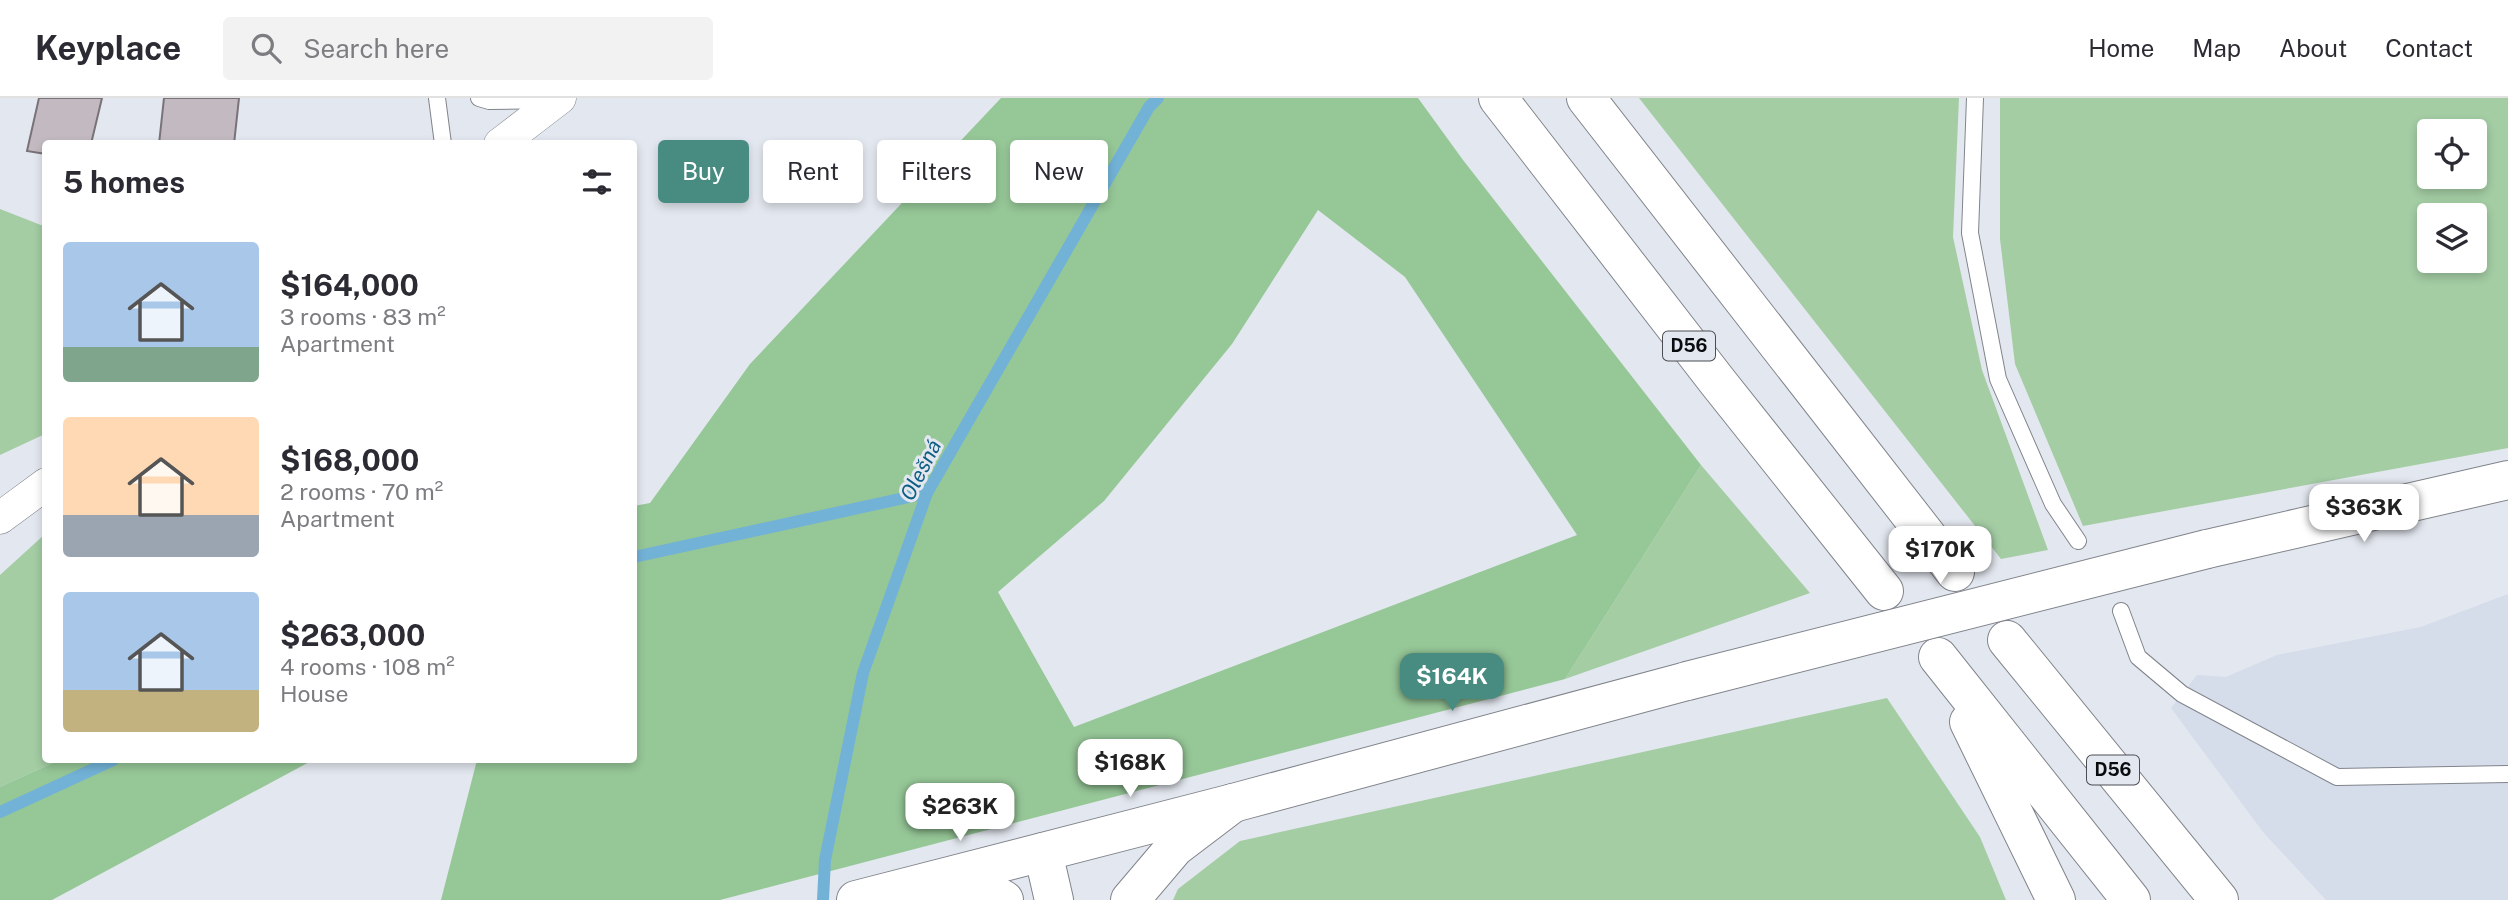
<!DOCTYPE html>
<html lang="en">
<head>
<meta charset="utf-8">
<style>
	body { margin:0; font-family:"Public Sans",sans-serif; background:#f2f2f3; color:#2b2b33; height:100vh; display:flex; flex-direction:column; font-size:26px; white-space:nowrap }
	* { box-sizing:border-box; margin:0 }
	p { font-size:23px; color:#7c7c81 }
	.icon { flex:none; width:38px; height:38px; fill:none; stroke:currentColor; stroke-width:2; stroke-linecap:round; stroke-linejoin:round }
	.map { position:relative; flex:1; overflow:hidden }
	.panel { position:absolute; left:42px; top:42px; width:595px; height:623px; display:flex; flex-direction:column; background:#fff; border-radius:7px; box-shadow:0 4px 10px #0003 }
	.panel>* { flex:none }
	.hud { position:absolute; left:658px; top:42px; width:665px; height:63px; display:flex; gap:14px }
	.controls { position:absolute; left:2417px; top:21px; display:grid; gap:14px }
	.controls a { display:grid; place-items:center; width:70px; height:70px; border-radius:7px; background:#fff; box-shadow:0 4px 10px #0003; font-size:35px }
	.price { position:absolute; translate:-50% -60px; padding:0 16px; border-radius:14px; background:#fff; color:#222; font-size:23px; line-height:46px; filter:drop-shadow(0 2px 4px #0008) }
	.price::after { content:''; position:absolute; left:50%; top:42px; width:21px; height:16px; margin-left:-10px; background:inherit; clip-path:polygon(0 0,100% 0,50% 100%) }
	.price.current { background:#488c81; color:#fff }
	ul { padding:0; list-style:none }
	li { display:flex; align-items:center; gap:21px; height:175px; padding:0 21px }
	li span { display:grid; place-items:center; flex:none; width:196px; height:140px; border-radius:7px; color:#555 }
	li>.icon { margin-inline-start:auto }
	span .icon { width:84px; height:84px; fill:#fffc; stroke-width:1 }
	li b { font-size:30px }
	h2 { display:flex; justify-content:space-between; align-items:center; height:84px; padding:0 21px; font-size:30px }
	.chip { padding:0 24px; border-radius:7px; background:#fff; box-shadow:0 4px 10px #0003; font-size:24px; line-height:63px }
	.chip.current { background:#488c81; color:#fff }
	header { display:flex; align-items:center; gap:42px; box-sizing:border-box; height:98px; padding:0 35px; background:#fff; border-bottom:2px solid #e1e1e2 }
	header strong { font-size:33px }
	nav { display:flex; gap:38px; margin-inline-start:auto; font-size:24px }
	.search { width:490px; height:63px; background:#f2f2f3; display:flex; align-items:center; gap:18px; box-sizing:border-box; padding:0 24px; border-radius:7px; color:#7c7c81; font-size:26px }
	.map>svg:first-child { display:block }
	.built { fill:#d5dcea }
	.green { fill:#a4cda4; fill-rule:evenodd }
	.forest { fill:#96c797; fill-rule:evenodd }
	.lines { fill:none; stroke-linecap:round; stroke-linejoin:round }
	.stream { stroke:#72b2d7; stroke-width:12 }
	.building { fill:#c2bac0; stroke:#797278; stroke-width:2 }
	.service-casing { stroke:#80848b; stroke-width:18 }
	.minor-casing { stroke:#80848b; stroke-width:33 }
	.tertiary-casing { stroke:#80848b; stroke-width:40 }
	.motorway-casing { stroke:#80848b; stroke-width:40 }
	.service { stroke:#fff; stroke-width:16 }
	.minor { stroke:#fff; stroke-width:32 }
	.tertiary { stroke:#fff; stroke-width:38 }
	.motorway { stroke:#fff; stroke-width:38 }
	.tertiary-bridge-casing { stroke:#80848b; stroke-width:40; stroke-linecap:butt }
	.tertiary-bridge { stroke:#fff; stroke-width:38 }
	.labels { text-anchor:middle; stroke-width:6; stroke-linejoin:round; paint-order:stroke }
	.shield { fill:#e3e7ef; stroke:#4b4d52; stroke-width:2 }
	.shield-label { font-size:18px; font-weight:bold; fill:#0a0b0e }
	.water-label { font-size:21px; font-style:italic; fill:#0f5f84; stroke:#e3e7ef }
</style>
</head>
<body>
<header>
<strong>Keyplace</strong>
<div class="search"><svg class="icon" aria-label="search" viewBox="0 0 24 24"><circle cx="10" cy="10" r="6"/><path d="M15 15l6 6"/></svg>Search here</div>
<nav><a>Home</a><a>Map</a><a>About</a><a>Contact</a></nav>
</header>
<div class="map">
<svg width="2508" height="802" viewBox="0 0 2508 802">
	<rect width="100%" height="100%" fill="#e3e7ef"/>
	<path class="built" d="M2508,496V802H2326L2263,734L2171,610L2197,577L2226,579L2277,557L2421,529Z"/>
	<path class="green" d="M1639,0H1959L1953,139L1982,272L2048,452L2001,461Z
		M2000,0H2508V350L2083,428L2015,266L2000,141ZM2474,33V79H2429V33ZM2474,117V163H2429V117Z
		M0,111L46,129L45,336L0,357Z
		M1701,367L1810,495L1565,581Z
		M45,436L46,662H59L0,689V477Z
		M1887,600L1980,739L2006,802H1173L1178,791L1240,743Z"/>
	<path class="forest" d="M1001,0H1418L1463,62L1701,367L1565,581L720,802H441L477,662H634V408L650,405L750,266ZM1318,112L1405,179L1577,437L1074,629L998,494L1104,403L1232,246Z
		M59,662H313L52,802H0V689Z"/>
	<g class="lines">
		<path class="stream" d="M634,459L927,395
			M0,714L113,662
			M823,802L825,762L863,575L927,395L1149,9L1158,0"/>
	</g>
	<path class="building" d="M39,0H102L91,46H46V56L27,53Z
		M164,0H239L234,46H159Z"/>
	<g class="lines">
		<defs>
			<path id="service" d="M437,0L443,46
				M479,0L489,3L552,2
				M1975,0L1970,135L1998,281L2053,406L2078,443
				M2121,513L2138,559L2182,596L2337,679L2508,676"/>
			<path id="minor" d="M500,46L560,0
				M0,420L46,386"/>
			<path id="tertiary" d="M2207,451L2508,382
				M856,802L1233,705L1687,583"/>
			<path id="motorway" d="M1498,0L1717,283L1884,493
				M1586,0L1955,474
				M2007,542L2219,802
				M1938,559L2131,802
				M1969,624L2056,802
				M1043,754L1054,802
				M893,793L985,791L1004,802
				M1130,802L1175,749L1233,705"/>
		</defs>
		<use href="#service" class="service-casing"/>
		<use href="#minor" class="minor-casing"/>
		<use href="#tertiary" class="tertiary-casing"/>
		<use href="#motorway" class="motorway-casing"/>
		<use href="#service" class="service"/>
		<use href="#minor" class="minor"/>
		<use href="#tertiary" class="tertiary"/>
		<use href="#motorway" class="motorway"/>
		<defs>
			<path id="tertiary-bridge" d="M1687,583L2207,451"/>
		</defs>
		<use href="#tertiary-bridge" class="tertiary-bridge-casing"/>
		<use href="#tertiary-bridge" class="tertiary-bridge"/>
	</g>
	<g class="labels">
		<g class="shield">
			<rect x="1663" y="233.5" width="52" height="29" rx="5"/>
			<rect x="2087" y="657.5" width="52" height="29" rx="5"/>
		</g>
		<g class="shield-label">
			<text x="1689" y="254">D56</text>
			<text x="2113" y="678">D56</text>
		</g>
		<g class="water-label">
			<text transform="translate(921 372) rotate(-63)" y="7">Olešná</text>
		</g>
	</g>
</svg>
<div class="controls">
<a><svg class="icon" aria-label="locate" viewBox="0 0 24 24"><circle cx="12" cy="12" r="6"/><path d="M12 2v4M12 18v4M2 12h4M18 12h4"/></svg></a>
<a><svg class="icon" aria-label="layers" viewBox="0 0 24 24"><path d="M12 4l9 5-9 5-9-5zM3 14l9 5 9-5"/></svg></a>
</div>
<b class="price" style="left:2364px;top:446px">$363K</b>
<b class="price" style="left:1940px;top:488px">$170K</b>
<b class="price current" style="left:1452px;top:615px">$164K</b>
<b class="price" style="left:1130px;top:701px">$168K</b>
<b class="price" style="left:960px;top:745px">$263K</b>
<div class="hud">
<a class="chip current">Buy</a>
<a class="chip">Rent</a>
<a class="chip">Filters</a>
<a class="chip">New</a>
</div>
<section class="panel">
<h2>5 homes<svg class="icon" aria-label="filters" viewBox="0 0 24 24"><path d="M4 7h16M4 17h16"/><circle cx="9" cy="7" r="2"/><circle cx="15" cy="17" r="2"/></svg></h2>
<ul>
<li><span style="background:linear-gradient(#a9c7e8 75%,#7fa58c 0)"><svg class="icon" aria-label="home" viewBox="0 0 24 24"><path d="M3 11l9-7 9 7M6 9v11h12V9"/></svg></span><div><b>$164,000</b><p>3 rooms · 83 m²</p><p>Apartment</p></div></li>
<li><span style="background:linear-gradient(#ffd9b3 70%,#9aa5b1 0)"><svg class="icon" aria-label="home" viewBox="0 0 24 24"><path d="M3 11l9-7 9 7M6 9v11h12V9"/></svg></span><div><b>$168,000</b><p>2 rooms · 70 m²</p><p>Apartment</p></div></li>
<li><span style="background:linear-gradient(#a9c7e8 70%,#c2b280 0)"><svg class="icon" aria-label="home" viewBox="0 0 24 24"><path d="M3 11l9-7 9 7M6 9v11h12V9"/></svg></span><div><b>$263,000</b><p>4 rooms · 108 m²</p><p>House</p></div></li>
</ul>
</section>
</div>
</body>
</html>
